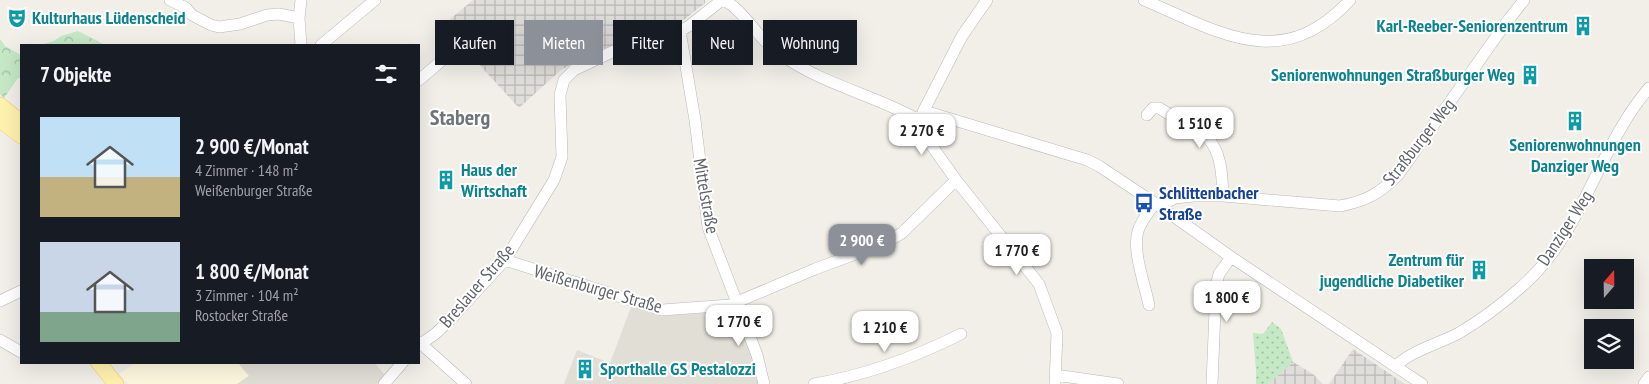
<!DOCTYPE html>
<html lang="de">
<head>
<meta charset="utf-8">
<style>
	body { margin:0; font-family:"PT Sans Narrow",sans-serif; background:#242831; color:#f1f3f6; height:100vh; display:flex; flex-direction:column; font-size:19px; white-space:nowrap }
	* { box-sizing:border-box; margin:0 }
	p { font-size:16px; color:#9ea1a6 }
	.icon { flex:none; width:28px; height:28px; fill:none; stroke:currentColor; stroke-width:2; stroke-linecap:round; stroke-linejoin:round }
	.map { position:relative; flex:1; overflow:hidden }
	.side { position:absolute; left:20px; top:44px; width:400px; height:320px; display:flex; flex-direction:column; background:#171b24; border-radius:0px; box-shadow:0 5px 20px #0002 }
	.side>* { flex:none }
	.banner { position:absolute; left:435px; top:20px; width:475px; height:45px; display:flex; gap:10px }
	.needle { width:32px; rotate:20deg }
	.fabs { position:absolute; left:1584px; top:259px; display:grid; gap:10px }
	.fabs a { display:grid; place-items:center; width:50px; height:50px; border-radius:0px; background:#171b24; box-shadow:0 5px 20px #0002; font-size:25px }
	.price { position:absolute; translate:-50% -42px; padding:0 11px; border-radius:10px; background:#fff; color:#222; font-size:16px; line-height:32px; filter:drop-shadow(0 1px 2px #0008) }
	.price::after { content:''; position:absolute; left:50%; top:30px; width:15px; height:11px; margin-left:-8px; background:inherit; clip-path:polygon(0 0,100% 0,50% 100%) }
	.price.current { background:#8c9099; color:#fff }
	ul { padding:0; list-style:none }
	li { display:flex; align-items:center; gap:15px; height:125px; padding:0 20px }
	li span { display:grid; place-items:center; flex:none; width:140px; height:100px; border-radius:0px; color:#555 }
	li>.icon { margin-inline-start:auto }
	span .icon { width:60px; height:60px; fill:#fffc; stroke-width:1 }
	li b { font-size:21px }
	h2 { display:flex; justify-content:space-between; align-items:center; height:60px; padding:0 20px; font-size:21px }
	.tag { padding:0 18px; border-radius:0px; background:#171b24; box-shadow:0 5px 20px #0002; font-size:18px; line-height:45px }
	.tag.current { background:#8c9099; color:#fff }
	.map>svg:first-child { display:block }
	.commercial { fill:#fef7e0 }
	.industrial { fill:url(#industrial-grid) }
	.education { fill:#e1ded6 }
	.forest { fill:url(#forest-crowns) }
	.garden { fill:url(#garden-dots) }
	.lines { fill:none; stroke-linecap:round; stroke-linejoin:round }
	.minor-casing { stroke:#b5b8bc; stroke-width:12 }
	.major-casing { stroke:#f2c960; stroke-width:16 }
	.minor { stroke:#fff; stroke-width:11 }
	.major { stroke:#fff2af; stroke-width:15 }
	.labels { text-anchor:middle; stroke-width:4; stroke-linejoin:round; paint-order:stroke }
	.culture-label { font-size:18px; font-weight:bold; fill:#0d838f; stroke:#fff; text-anchor:start }
	.street-label { font-size:18px; fill:#5f6368; stroke:#fff }
	.transit-label { font-size:18px; font-weight:bold; fill:#164399; stroke:#fff; text-anchor:start }
	.district-label { font-size:22px; font-weight:bold; fill:#70757a; stroke:#fff }
</style>
</head>
<body>
<div class="map">
<svg width="1649" height="384" viewBox="0 0 1649 384">
	<defs>
		<pattern id="industrial-grid" width="8" height="8" patternUnits="userSpaceOnUse" patternTransform="scale(1.25)"><rect width="8" height="8" fill="#e0deda"/><path d="M0 4h8M4 0v8" fill="none" stroke="#b9b8b5"/></pattern>
		<pattern id="forest-crowns" width="20" height="18" patternUnits="userSpaceOnUse" patternTransform="scale(1.25)"><rect width="20" height="18" fill="#c5e8c5"/><path d="M2 6a3 3 0 1 1 6 0M12 15a3 3 0 1 1 6 0" fill="none" stroke="#a3c0a4"/></pattern>
		<pattern id="garden-dots" width="8" height="8" patternUnits="userSpaceOnUse" patternTransform="scale(1.25)"><rect width="8" height="8" fill="#c5e8c5"/><path d="M2 2h.1M6 6h.1" fill="none" stroke="#a3c0a4" stroke-width="1.8" stroke-linecap="round"/></pattern>
	</defs>
	<rect width="100%" height="100%" fill="#f1efe8"/>
	<path class="commercial" d="M238,362L249,376L237,384H128L119,374L135,363Z"/>
	<path class="industrial" d="M473,0H705V3L675,27L615,44L584,57L561,70L519,108L443,25Z
		M1353,349L1359,353L1405,384H1329Z
		M1293,362L1313,374L1323,384H1268Z"/>
	<path class="education" d="M631,307L661,316L732,311L753,353L759,384H564L577,350L610,363Z
		M238,363H375L384,374L377,384H237L249,376Z"/>
	<path class="forest" d="M78,31L105,45H41L54,41L61,36Z
		M0,39L5,46L21,55V78H18L4,98L0,94Z"/>
	<path class="garden" d="M1272,322L1281,329L1293,362L1268,384H1256V371L1253,333L1263,334Z"/>
	<g class="lines">
		<defs>
			<path id="minor" d="M170,0L186,8L192,15L211,25L219,27L240,24L267,15L279,14L299,18
				M301,0L299,18L301,45
				M724,0C740,9 750,25 762,38C769,45 778,52 786,58C826,85 873,95 915,118L931,113L1087,160L1099,166L1162,208L1166,203L1175,198L1194,196H1223L1340,206C1366,201 1379,194 1398,175L1506,23L1524,0
				M987,0L962,36L923,112L927,119L922,132L956,180L1039,284L1057,333L1055,384
				M1144,0C1219,32 1282,74 1350,0
				M680,31L695,120L708,227L757,355L764,384
				M321,45L375,0
				M419,80L453,51
				M1147,115L1153,108H1159L1207,137C1222,153 1222,176 1223,196
				M1162,208L1231,257L1422,384
				M505,260L662,310L730,305L815,269L885,243L902,233L956,180
				M0,301L21,291
				M1149,305C1145,285 1132,251 1138,231C1141,221 1149,212 1155,203
				M0,340L21,352
				M419,342L466,384
				M419,345L435,334L451,319L505,260L554,180L562,157L560,95L564,80L574,70L614,51L680,31L689,26L722,0
				M1396,367C1405,353 1443,342 1459,333C1481,320 1501,305 1520,288C1583,235 1597,148 1649,88
				M1055,375L1118,384
				M384,384L403,362
				M814,384C867,375 913,358 961,334
				M1212,384L1215,310L1217,282L1219,274L1231,257
				M1644,384L1649,377"/>
			<path id="major" d="M0,105L21,122
				M0,120L21,136
				M98,362L116,384"/>
		</defs>
		<use href="#minor" class="minor-casing"/>
		<use href="#major" class="major-casing"/>
		<use href="#minor" class="minor"/>
		<use href="#major" class="major"/>
	</g>
	<defs>
		<symbol id="theatre-bare" viewBox="-9 -9 18 18"><path d="M-5-5.5Q0-4 5-5.5V0Q5 5 0 6Q-5 5-5 0ZM-3.3-2.5H-1v1.5H-3.3ZM1-2.5H3.3v1.5H1ZM-2.8 1Q0 5.5 2.8 1Z" fill="#0f9aa8" stroke="#fff" stroke-width="2.5" paint-order="stroke"/></symbol>
		<symbol id="building-bare" viewBox="-9 -9 18 18"><path d="M-4-6H4V6H1V3H-1V6H-4ZM-2.5-4.3h1.7v1.8h-1.7ZM.8-4.3h1.7v1.8H.8ZM-2.5-1h1.7V.8h-1.7ZM.8-1h1.7V.8H.8Z" fill="#0f9aa8" stroke="#fff" stroke-width="2.5" paint-order="stroke"/></symbol>
		<symbol id="bus-bare" viewBox="-9 -9 18 18"><path d="M-5-6H5V4H4V6H2V4H-2V6H-4V4H-5ZM-3.5-4V0h7V-4ZM-3.5 1.2v1.5H-2V1.2ZM2 1.2v1.5H3.5V1.2Z" fill="#1a4fb4" stroke="#fff" stroke-width="2.5" paint-order="stroke"/></symbol>
	</defs>
	<g fill-rule="evenodd">
		<use href="#theatre-bare" x="3" y="4" width="28" height="28"/>
		<use href="#building-bare" x="1569" y="12" width="28" height="28"/>
		<use href="#building-bare" x="1516" y="61" width="28" height="28"/>
		<use href="#building-bare" x="1561" y="107" width="28" height="28"/>
		<use href="#building-bare" x="432" y="166" width="28" height="28"/>
		<use href="#bus-bare" x="1130" y="189" width="28" height="28"/>
		<use href="#building-bare" x="1465" y="256" width="28" height="28"/>
		<use href="#building-bare" x="571" y="355" width="28" height="28"/>
	</g>
	<g class="labels">
		<g class="culture-label">
			<text x="32" y="24">Kulturhaus Lüdenscheid</text>
			<text x="1568" y="32" text-anchor="end">Karl-Reeber-Seniorenzentrum</text>
			<text x="1515" y="81" text-anchor="end">Seniorenwohnungen Straßburger Weg</text>
			<text x="1575" y="151" text-anchor="middle">Seniorenwohnungen<tspan x="1575" dy="21">Danziger Weg</tspan></text>
			<text x="461" y="176">Haus der<tspan x="461" dy="21">Wirtschaft</tspan></text>
			<text x="1464" y="266" text-anchor="end">Zentrum für<tspan x="1464" dy="21">jugendliche Diabetiker</tspan></text>
			<text x="600" y="375">Sporthalle GS Pestalozzi</text>
		</g>
		<g class="street-label">
			<text transform="translate(1419 142) rotate(-52)" y="6">Straßburger Weg</text>
			<text transform="translate(706 196) rotate(80)" y="6">Mittelstraße</text>
			<text transform="translate(1565 228) rotate(-57)" y="6">Danziger Weg</text>
			<text transform="translate(477 286) rotate(-49)" y="6">Breslauer Straße</text>
			<text transform="translate(598 289) rotate(16)" y="6">Weißenburger Straße</text>
		</g>
		<g class="transit-label">
			<text x="1159" y="199">Schlittenbacher<tspan x="1159" dy="21">Straße</tspan></text>
		</g>
		<g class="district-label">
			<text x="460" y="125">Staberg</text>
		</g>
	</g>
</svg>
<div class="fabs">
<a><svg class="needle" viewBox="-14 -14 28 28"><path d="M0-13l5 13h-10z" fill="#e53935"/><path d="M0 13l5-13h-10z" fill="#9ea1a6"/></svg></a>
<a><svg class="icon" aria-label="layers" viewBox="0 0 24 24"><path d="M12 4l9 5-9 5-9-5zM3 14l9 5 9-5"/></svg></a>
</div>
<b class="price" style="left:1200px;top:149px">1 510 €</b>
<b class="price" style="left:922px;top:156px">2 270 €</b>
<b class="price current" style="left:862px;top:266px">2 900 €</b>
<b class="price" style="left:1017px;top:276px">1 770 €</b>
<b class="price" style="left:1227px;top:323px">1 800 €</b>
<b class="price" style="left:739px;top:347px">1 770 €</b>
<b class="price" style="left:885px;top:353px">1 210 €</b>
<div class="banner">
<a class="tag">Kaufen</a>
<a class="tag current">Mieten</a>
<a class="tag">Filter</a>
<a class="tag">Neu</a>
<a class="tag">Wohnung</a>
</div>
<section class="side">
<h2>7 Objekte<svg class="icon" aria-label="filters" viewBox="0 0 24 24"><path d="M4 7h16M4 17h16"/><circle cx="9" cy="7" r="2"/><circle cx="15" cy="17" r="2"/></svg></h2>
<ul>
<li><span style="background:linear-gradient(#bfe0f5 60%,#c2b280 0)"><svg class="icon" aria-label="home" viewBox="0 0 24 24"><path d="M3 11l9-7 9 7M6 9v11h12V9"/></svg></span><div><b>2 900 €/Monat</b><p>4 Zimmer · 148 m²</p><p>Weißenburger Straße</p></div></li>
<li><span style="background:linear-gradient(#c9d6e8 70%,#7fa58c 0)"><svg class="icon" aria-label="home" viewBox="0 0 24 24"><path d="M3 11l9-7 9 7M6 9v11h12V9"/></svg></span><div><b>1 800 €/Monat</b><p>3 Zimmer · 104 m²</p><p>Rostocker Straße</p></div></li>
</ul>
</section>
</div>
</body>
</html>
